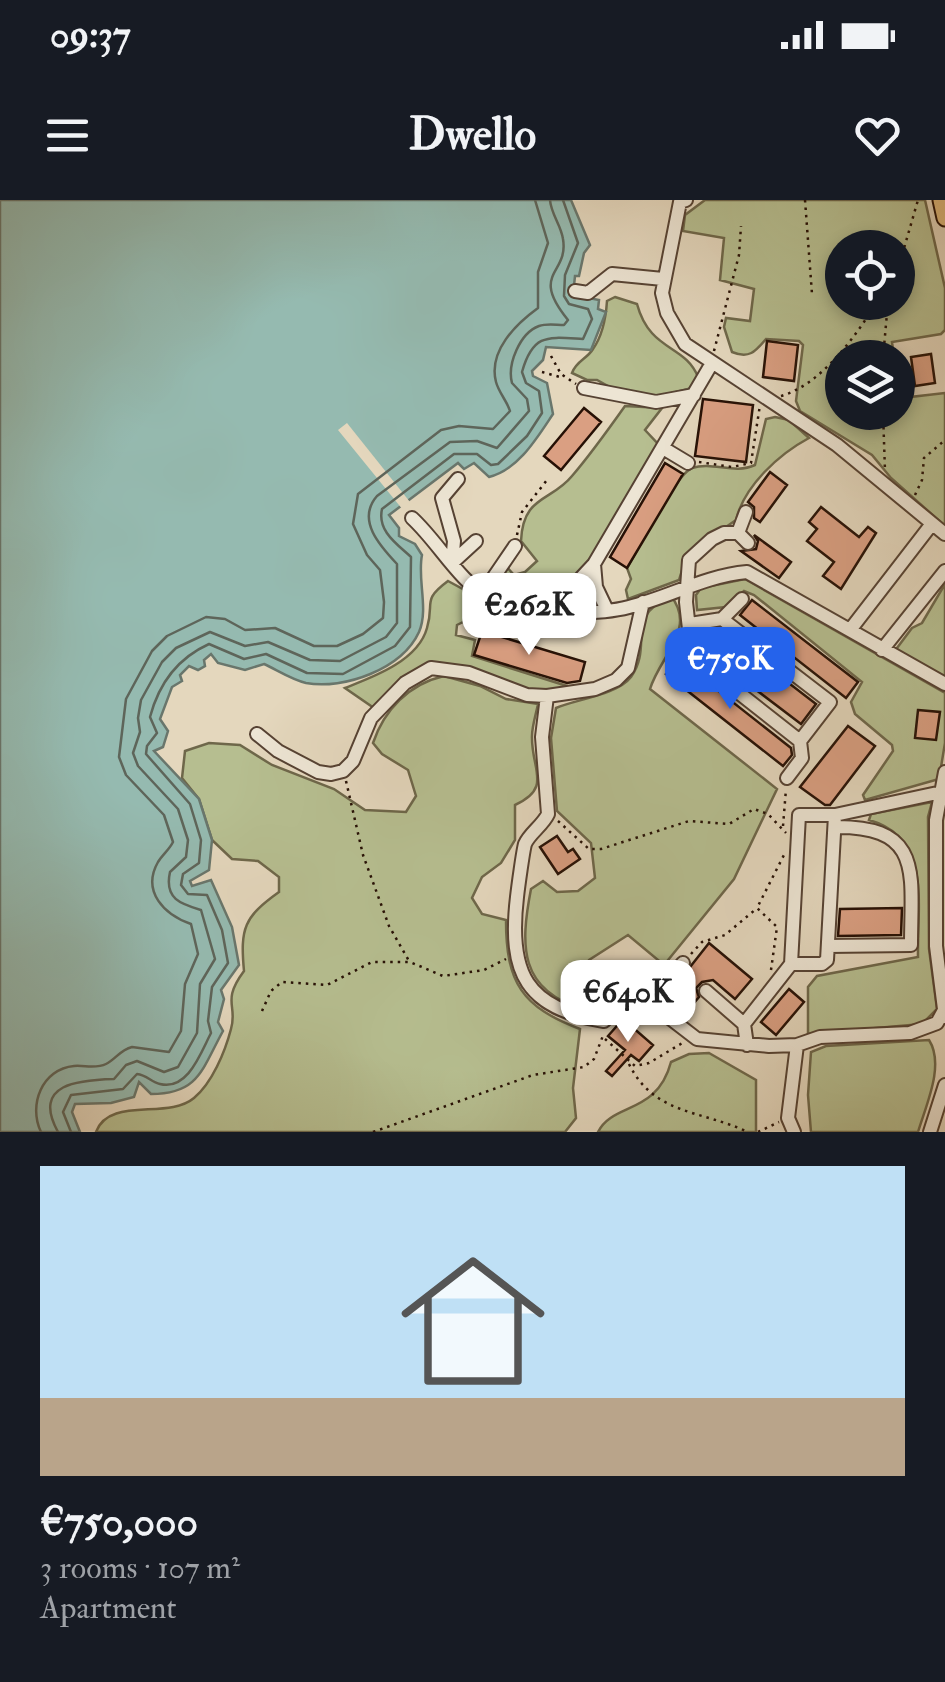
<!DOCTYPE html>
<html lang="en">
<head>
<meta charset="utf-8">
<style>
	body { margin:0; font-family:"IM FELL Double Pica",serif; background:#242831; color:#f1f3f6; height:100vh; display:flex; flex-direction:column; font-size:38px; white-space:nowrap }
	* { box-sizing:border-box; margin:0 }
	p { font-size:32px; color:#9ea1a6 }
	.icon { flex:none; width:55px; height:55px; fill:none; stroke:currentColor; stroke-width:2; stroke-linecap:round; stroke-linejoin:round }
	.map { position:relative; height:932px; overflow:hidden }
	.drawer { display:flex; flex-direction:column; background:#171b24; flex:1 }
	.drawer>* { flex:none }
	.controls { position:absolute; left:825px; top:30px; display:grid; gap:20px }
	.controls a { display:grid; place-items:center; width:90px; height:90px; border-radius:50%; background:#171b24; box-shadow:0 5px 15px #0003; font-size:50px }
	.price { position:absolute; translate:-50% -85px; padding:0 22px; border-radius:20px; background:#fff; color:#222; font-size:32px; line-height:65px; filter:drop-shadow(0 2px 5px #0008) }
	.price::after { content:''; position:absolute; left:50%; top:60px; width:30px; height:22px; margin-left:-15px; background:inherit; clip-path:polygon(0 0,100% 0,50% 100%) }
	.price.on { background:#2563eb; color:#fff }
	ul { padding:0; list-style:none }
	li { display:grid; align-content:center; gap:20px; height:530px; padding:0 40px }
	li+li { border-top:2px solid #363941 }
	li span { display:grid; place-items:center; height:310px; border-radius:0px; color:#555 }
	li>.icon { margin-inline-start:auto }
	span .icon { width:180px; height:180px; fill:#fffc; stroke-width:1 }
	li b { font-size:42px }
	.status { display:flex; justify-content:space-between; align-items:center; height:70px; padding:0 50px; background:#171b24; direction:ltr }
	.status svg { height:28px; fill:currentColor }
	header { display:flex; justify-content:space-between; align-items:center; height:130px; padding:0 40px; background:#171b24; font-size:45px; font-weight:700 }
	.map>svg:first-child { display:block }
	.green { fill:#b6be90; stroke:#6e674a; stroke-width:2.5; fill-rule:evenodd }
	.water { fill:#95bab0; stroke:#69766c; stroke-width:2.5 }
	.pier { fill:#e4d7bd }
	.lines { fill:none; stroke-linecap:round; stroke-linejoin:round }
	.shore { stroke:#5e655a; stroke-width:2.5 }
	.building { fill:#da9f82; stroke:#261005; stroke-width:2.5 }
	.minor-casing { stroke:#564233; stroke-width:16 }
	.major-casing { stroke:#261005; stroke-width:19 }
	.path { stroke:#261005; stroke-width:2.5; stroke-dasharray:2.5 5; stroke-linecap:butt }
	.minor { stroke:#ede5d4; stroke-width:12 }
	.major { stroke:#e2bc7e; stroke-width:15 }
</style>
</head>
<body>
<div class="status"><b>09:37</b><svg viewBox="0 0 49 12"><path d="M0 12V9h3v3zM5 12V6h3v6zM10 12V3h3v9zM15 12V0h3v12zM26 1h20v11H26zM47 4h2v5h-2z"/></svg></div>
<header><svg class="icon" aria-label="menu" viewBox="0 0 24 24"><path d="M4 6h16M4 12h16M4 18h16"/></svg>Dwello<svg class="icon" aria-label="heart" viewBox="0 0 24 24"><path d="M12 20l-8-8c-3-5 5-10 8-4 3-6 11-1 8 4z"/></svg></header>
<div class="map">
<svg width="945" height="932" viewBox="0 0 945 932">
	<rect width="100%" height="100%" fill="#e4d7bd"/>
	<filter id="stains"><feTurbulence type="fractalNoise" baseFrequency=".002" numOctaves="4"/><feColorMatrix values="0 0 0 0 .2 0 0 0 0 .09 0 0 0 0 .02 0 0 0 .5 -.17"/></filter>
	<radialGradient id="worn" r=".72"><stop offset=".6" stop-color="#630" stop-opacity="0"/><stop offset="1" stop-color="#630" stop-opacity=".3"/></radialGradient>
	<path class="green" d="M705,0H925L945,88V130L941,134L892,142L894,157L842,158V212H898V180L901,198L945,193V326L891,278L872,255L800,211L796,201L803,145L799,141L766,139C755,152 749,159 732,152L724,127L726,118L750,121L754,89L720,80L724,38L683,31L685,15ZM842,48H898V102H842Z
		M615,97L637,104C650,152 685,144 698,177L692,188L656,197L617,191L597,180H587L572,173C576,161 587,159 593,149C603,135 606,116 607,101Z
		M625,206L662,208L645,230L659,245C628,297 567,442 493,391L495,377L505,365L514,375L525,372L537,361L521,341C523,295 551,302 572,276C591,254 608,230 625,206Z
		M775,217L789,220L809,238C779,254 744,286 736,320L687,354L679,380L628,399L626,390L631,379L627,368C639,349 675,275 692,268C713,261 734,275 755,265L766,219Z
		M745,379L945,493V543L939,579L865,600L863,595L893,551L892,545L855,514L851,502L862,482L754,395L744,391L726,407L697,410L696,395L701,388Z
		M448,381L481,399L487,410L457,425L456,435L475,440L472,456L567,486C531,509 497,469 463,468C425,466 396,480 374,508L345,488C373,477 418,461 427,428C435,402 421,401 448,381Z
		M945,384V479L898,452L897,448L912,428L922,423Z
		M671,396C697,429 660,456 650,489L777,589L734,679L664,765L628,735L589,760L583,809C519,790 520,746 531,689L543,681L557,692L578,691L595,678L591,643L557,611L551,538L556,508C577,499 617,495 631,477C654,445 623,417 671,396Z
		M444,476L480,486L506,499L538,504C536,514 532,526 532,536C531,569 553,588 515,605V640L501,663L482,677L472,698L482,714L506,720C506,783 522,807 580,829L573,888L576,918L565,932H96C109,896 168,920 194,898C212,883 225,852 231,829C238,805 221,802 244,771C240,728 244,717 279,692V677L258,661L232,659L212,640L199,599L182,578L185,551L209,543L240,545L272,565L334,589L365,610L406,612L416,596L408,570L382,554L373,543C384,510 409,484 444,476Z
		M932,602L928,617L929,749L937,809L922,824L808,834V787L817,776L918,757C917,703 932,638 869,620L871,614Z
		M929,840C945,865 926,905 918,932H811L808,895L811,852L826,846Z
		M709,853L756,880V932H598C613,902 657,915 671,862L689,854Z"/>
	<path class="water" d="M0,0H571L590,45L584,53L579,76H575L573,95L599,100L598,109L606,112L591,150L546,147L543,160L532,171L533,176L547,183L553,214C537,238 518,270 489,277L474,263L464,269L458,263L389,315L399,328V336L415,344L422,355C417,379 429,409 419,432C402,469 344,490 306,483C292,480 277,470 264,464L245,470L218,463L211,454L204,460L205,466L198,470L189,466L180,475L182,481L172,487L160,519L168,531L163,547L154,551L199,599L212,640L209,670L190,681L192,686L211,680L232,727L239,765L221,790L224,799L218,822L223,831C202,869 199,894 151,894L139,882L134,897L111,903L75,904L72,912L80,932H0Z"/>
	<path class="pier" d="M347,223L410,302L413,306L403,310L338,230Z"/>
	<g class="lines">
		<path class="shore" d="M41,932C28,905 42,869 74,866C84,865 96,869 106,864C116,859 120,850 132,847L169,852L181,831L185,784L198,754L191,724C165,715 141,692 158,662C163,654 169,650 173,642L164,615L126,575L119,557L126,499L152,451L167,436L206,417L225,419L245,430L275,428L314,446H337L363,434L383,418L384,402L380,370L367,355L353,324L358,294L441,230L459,226L493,229L510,211C507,201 499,193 496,182C488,151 516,124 538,108V72L548,43L535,0
			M58,932C31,883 80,880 114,879L126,865L137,861L164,872L178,867L197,833L200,784L215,759L201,710C181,704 164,699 170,672L186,657L188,640L178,609L138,566L133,553L140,532L138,518L141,500L162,462L176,448L210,432L245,446L268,442L310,460L340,461L386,437L397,423V364C380,346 356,320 377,296L450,242L477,241L497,248L529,211L527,199L512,183C507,164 520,133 539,126C547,123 556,125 564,125L568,120C529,72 569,75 563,39C561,25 551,14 550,0
			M71,932L63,912L71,895L123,889L137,874C147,875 151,882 160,884C188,891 201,852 211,833L208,821L212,787L228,763L222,730L207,695L188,694L181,685L183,674L199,663L201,640L190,604L146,554L147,546L157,533L150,517C159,483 178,458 209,444L244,459L266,454L307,473L343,474L395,446L410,427L411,357C397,344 377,331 382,309L454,254H477L491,265L498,264L527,236L542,213L539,191L526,183L522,172C533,133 548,137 583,139L592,119L588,109L569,104L564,96L565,75L578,43L563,0"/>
	</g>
	<path class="building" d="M767,141L798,145L794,181L763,177Z
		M931,154L935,183L915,186L911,157Z
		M703,199L753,205L746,262L695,256Z
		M584,208L601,222L561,270L544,256Z
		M665,263L683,274L627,368L610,357Z
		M770,272L787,285L760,322L754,318V307L748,302Z
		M821,307L859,337L868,327L876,333L841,389L823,376L834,362L807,341L817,329L809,322Z
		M754,335L791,362L779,378L741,351L756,349L758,341Z
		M752,400L858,482L846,498L740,415Z
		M482,431L585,462L580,481L567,483L474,455Z
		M725,434L816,504L801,524L709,454Z
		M678,459L791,548L792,555L783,566L666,474Z
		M918,510L940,512L936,540L915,538Z
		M848,526L875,546L830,605H825L800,587Z
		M557,636L568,652L573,649L580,659L558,674L540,647Z
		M902,708L901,735L838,736L840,709Z
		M709,743L752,779L735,799L713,780L702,782L696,788L699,797L683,816L664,800Z
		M789,789L804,802L776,835L761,822Z
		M623,819L653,845L639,861L631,855L612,876L606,871L625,850L608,836Z"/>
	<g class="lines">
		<defs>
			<path id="minor" d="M686,0L680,2L662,93L667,113L685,144L837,245L945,334
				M575,91L588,93L612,74L663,79
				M584,188L656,202L694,195
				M663,248L688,263
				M412,318C440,344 458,381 492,400C520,416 599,415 629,407C670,397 704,376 747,372L945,484
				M738,333L746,312
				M452,363L454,341L442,298L458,279
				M452,363L476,341
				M594,364L596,387L606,408
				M483,393L515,346
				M559,412L568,392L594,364L712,163
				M722,419L742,399
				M690,424L722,419L830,502L800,541L692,456L686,402L689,360L712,339L724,333H738L748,343
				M850,430L931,325
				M882,450L945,371
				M547,496L542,537L548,614C543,625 529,634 525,644C523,651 518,688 517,697C508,773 526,809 604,821L621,805L649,802L697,839L769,846L797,845L820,837L910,833L937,823L944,810
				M257,534L278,551L318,572L331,574L343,571L353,561L371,518L405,483L431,468L469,473L527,495L547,496L595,489L616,480L628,468L643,402
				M945,572L936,620V746L945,817
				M787,578L802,558L800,541
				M835,615L827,760L822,764H791L799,615H835L942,592L945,595
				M828,746L911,745C911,674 924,626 835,627
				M706,791L744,824
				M649,802L683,763
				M747,845L744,824L791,764
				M794,932L788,918L797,845
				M930,932L945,885"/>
			<path id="major" d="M941,0L945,18"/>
		</defs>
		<use href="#minor" class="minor-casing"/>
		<use href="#major" class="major-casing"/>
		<path class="path" d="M805,0L812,94
			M898,69L918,0
			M714,151L739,55L741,26
			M551,156L561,174L576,184
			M883,158L888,102
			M542,172L560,177
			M781,196C822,184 855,137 877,102
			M883,212L885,271
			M699,262L732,267L751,263L760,205
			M915,295L922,280L924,258L945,240
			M517,335L522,312L547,280
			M346,581L363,655L389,726L409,761
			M558,621L589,649H601L689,621L729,624L754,609L768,614L786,633
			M783,626L786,589
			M691,754L702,742L725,735L756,709
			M771,770L777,727L757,708L786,651
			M262,811L271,791L282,782L327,785L372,762H410L443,776L484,770L506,759
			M605,839L635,866L649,863L684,842
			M629,864C654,915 701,910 748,932
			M373,932L533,875L584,867L594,859L604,833
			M758,932L779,922"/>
		<use href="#minor" class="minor"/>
		<use href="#major" class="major"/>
	</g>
	<rect width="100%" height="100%" filter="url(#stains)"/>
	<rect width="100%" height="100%" fill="url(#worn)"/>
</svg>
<div class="controls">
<a><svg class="icon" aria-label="locate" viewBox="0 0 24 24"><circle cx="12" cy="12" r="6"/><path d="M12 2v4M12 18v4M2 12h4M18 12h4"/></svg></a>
<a><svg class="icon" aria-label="layers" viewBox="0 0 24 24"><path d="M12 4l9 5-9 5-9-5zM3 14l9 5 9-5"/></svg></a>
</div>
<b class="price" style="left:529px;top:458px">€262K</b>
<b class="price on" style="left:730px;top:512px">€750K</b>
<b class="price" style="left:628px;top:845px">€640K</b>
</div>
<section class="drawer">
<ul>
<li><span style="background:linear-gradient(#bfe0f5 75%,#b9a48a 0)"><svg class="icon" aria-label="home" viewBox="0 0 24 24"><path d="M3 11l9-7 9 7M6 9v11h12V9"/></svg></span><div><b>€750,000</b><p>3 rooms · 107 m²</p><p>Apartment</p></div></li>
</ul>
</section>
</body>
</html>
